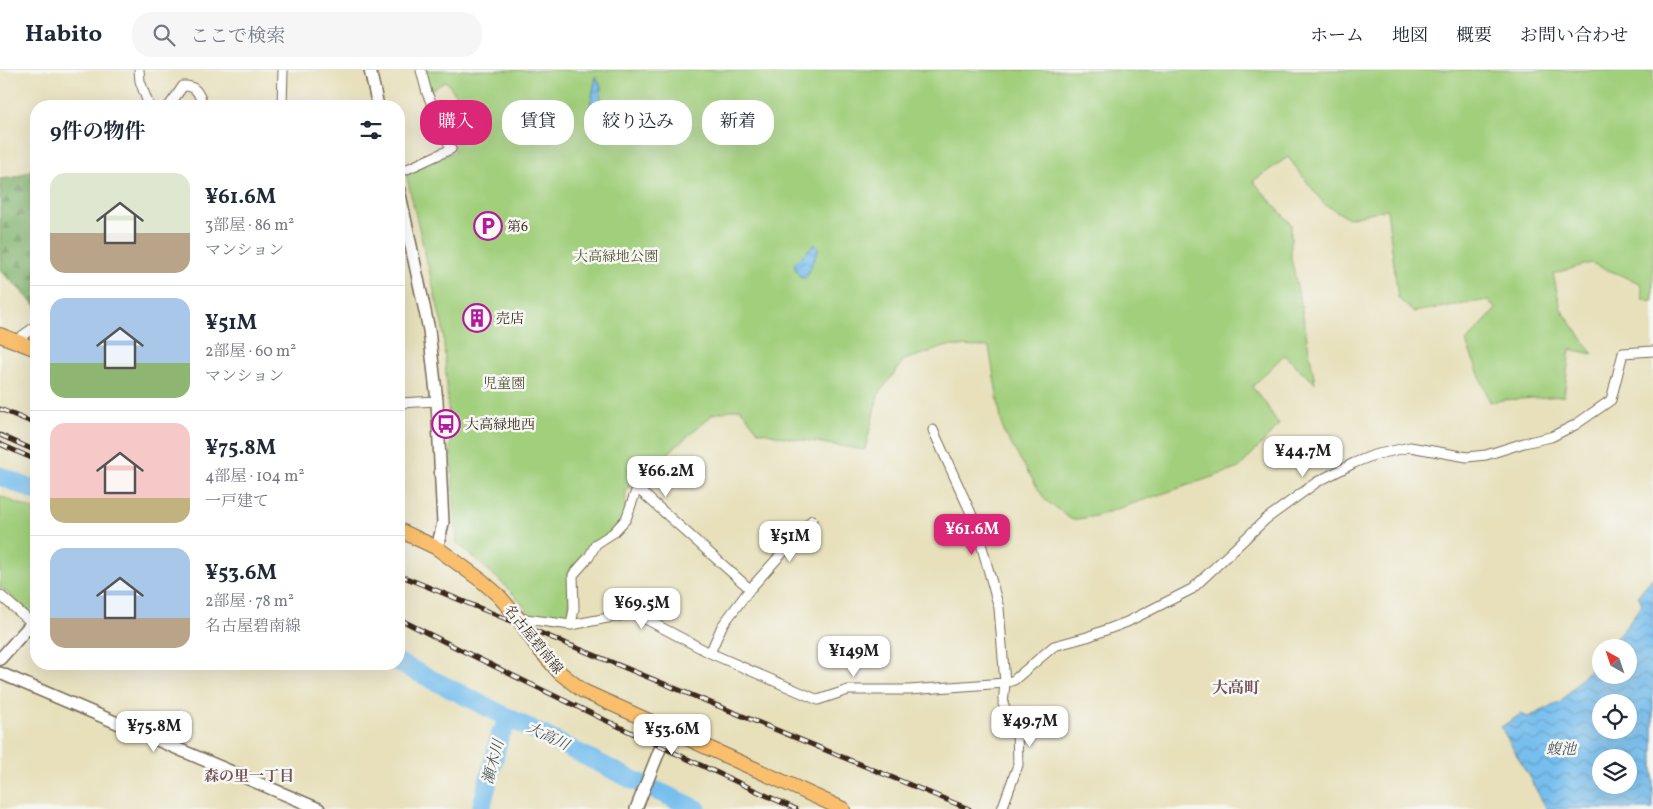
<!DOCTYPE html>
<html lang="ja">
<head>
<meta charset="utf-8">
<style>
	body { margin:0; font-family:Vollkorn,"Noto Serif JP",serif; background:#f6f6f7; color:#1f2937; height:100vh; display:flex; flex-direction:column; font-size:19px; white-space:nowrap }
	* { box-sizing:border-box; margin:0 }
	p { font-size:16px; color:#747a83 }
	.icon { flex:none; width:28px; height:28px; fill:none; stroke:currentColor; stroke-width:2; stroke-linecap:round; stroke-linejoin:round }
	.map { position:relative; flex:1; overflow:hidden }
	.details { position:absolute; left:30px; top:30px; width:375px; height:570px; display:flex; flex-direction:column; background:#fff; border-radius:20px; box-shadow:0 5px 20px #0002 }
	.details>* { flex:none }
	.guide { position:absolute; left:420px; top:30px; width:475px; height:45px; display:flex; gap:10px }
	.needle { width:32px; rotate:320deg }
	.fabs { position:absolute; left:1592px; top:569px; display:grid; gap:10px }
	.fabs a { display:grid; place-items:center; width:45px; height:45px; border-radius:50%; background:#fff; box-shadow:0 5px 20px #0002; font-size:25px }
	.price { position:absolute; translate:-50% -42px; padding:0 11px; border-radius:10px; background:#fff; color:#222; font-size:16px; line-height:32px; filter:drop-shadow(0 1px 2px #0008) }
	.price::after { content:''; position:absolute; left:50%; top:30px; width:15px; height:11px; margin-left:-8px; background:inherit; clip-path:polygon(0 0,100% 0,50% 100%) }
	.price.active { background:#db2777; color:#fff }
	ul { padding:0; list-style:none }
	li { display:flex; align-items:center; gap:15px; height:125px; padding:0 20px }
	li+li { border-top:1px solid #e0e1e3 }
	li span { display:grid; place-items:center; flex:none; width:140px; height:100px; border-radius:15px; color:#555 }
	li>.icon { margin-inline-start:auto }
	span .icon { width:60px; height:60px; fill:#fffc; stroke-width:1 }
	li b { font-size:21px }
	h2 { display:flex; justify-content:space-between; align-items:center; height:60px; padding:0 20px; font-size:21px }
	.tag { padding:0 18px; border-radius:20px; background:#fff; box-shadow:0 5px 20px #0002; font-size:18px; line-height:45px }
	.tag.active { background:#db2777; color:#fff }
	header { display:flex; align-items:center; gap:30px; box-sizing:border-box; height:70px; padding:0 25px; background:#fff; border-bottom:1px solid #e0e1e3 }
	header strong { font-size:24px }
	nav { display:flex; gap:28px; margin-inline-start:auto; font-size:18px }
	.search { width:350px; height:45px; background:#f6f6f7; display:flex; align-items:center; gap:12px; box-sizing:border-box; padding:0 18px; border-radius:20px; color:#747a83; font-size:19px }
	.map>svg:first-child { display:block }
	.forest { fill:url(#forest-firs); stroke:#5e6e45 }
	.park { fill:#a1cf7c; stroke:#6e7c4d }
	.water { fill:url(#water-waves); stroke:#587486; fill-rule:evenodd }
	.lines { fill:none; stroke-linecap:round; stroke-linejoin:round }
	.river { stroke:#76beee; stroke-width:19 }
	.minor-casing { stroke:#776a55; stroke-width:11 }
	.tertiary-casing { stroke:#776a55; stroke-width:14 }
	.primary-casing { stroke:#776a55; stroke-width:16 }
	.minor { stroke:#fff; stroke-width:9 }
	.tertiary { stroke:#fff; stroke-width:11 }
	.primary { stroke:#f9bf6d; stroke-width:14 }
	.rail-casing { stroke:#3b2a1e; stroke-width:5 }
	.rail { stroke:#f6f6f2; stroke-width:3; stroke-dasharray:9; stroke-linecap:butt }
	.labels { text-anchor:middle; stroke-width:5; stroke-linejoin:round; paint-order:stroke }
	.poi-label { font-size:14px; fill:#3b2a1e; stroke:#f6f6f2; text-anchor:start }
	.park-label { font-size:14px; fill:#545336; stroke:#f6f6f2 }
	.street-label { font-size:14px; fill:#3b2a1e; stroke:#f6f6f2 }
	.water-label { font-size:15px; font-style:italic; fill:#4d565c; stroke:#f6f6f2 }
	.neighbourhood-label { font-size:15px; font-weight:bold; fill:#74535a; stroke:#f6f6f2 }
	.quarter-label { font-size:16px; font-weight:bold; fill:#74535a; stroke:#f6f6f2 }
</style>
</head>
<body>
<header>
<strong>Habito</strong>
<div class="search"><svg class="icon" aria-label="search" viewBox="0 0 24 24"><circle cx="10" cy="10" r="6"/><path d="M15 15l6 6"/></svg>ここで検索</div>
<nav><a>ホーム</a><a>地図</a><a>概要</a><a>お問い合わせ</a></nav>
</header>
<div class="map">
<svg width="1653" height="739" viewBox="0 0 1653 739">
	<defs>
		<pattern id="forest-firs" width="22" height="20" patternUnits="userSpaceOnUse" patternTransform="scale(1.25)"><rect width="22" height="20" fill="#80b26c"/><path d="M5 1l3.5 6h-7zM16 11l3.5 6h-7z" fill="#6a9158"/></pattern>
		<pattern id="water-waves" width="16" height="10" patternUnits="userSpaceOnUse" patternTransform="scale(1.25)"><rect width="16" height="10" fill="#76beee"/><path d="M0 5q4-4 8 0t8 0" fill="none" stroke="#629bc0"/></pattern>
	</defs>
	<rect width="100%" height="100%" fill="#f6f6f2"/>
	<filter id="ink" filterUnits="userSpaceOnUse"><feTurbulence type="fractalNoise" baseFrequency=".02" numOctaves="2"/><feDisplacementMap in="SourceGraphic" scale="10" xChannelSelector="R" yChannelSelector="G"/><feConvolveMatrix kernelMatrix="1 2 1 2 8 2 1 2 1" color-interpolation-filters="sRGB"/></filter>
	<filter id="wash" filterUnits="userSpaceOnUse"><feTurbulence type="fractalNoise" baseFrequency=".0096" numOctaves="4" result="noise"/><feDisplacementMap in="SourceGraphic" scale="20" xChannelSelector="R" yChannelSelector="G"/><feGaussianBlur stdDeviation="1.12" result="paint"/><feColorMatrix in="noise" values="0 0 0 0 0 0 0 0 0 0 0 0 0 0 0 0 0 1.4 0 .05"/><feComposite in="paint" operator="in"/></filter>
	<g filter="url(#wash)">
		<rect width="100%" height="100%" fill="#e7e0bb"/>
		<path class="forest" d="M33,99H36V236L0,200V109L16,107Z"/>
		<path class="park" d="M423,0H1653V232L1643,230L1640,213L1591,193L1553,204L1561,239L1593,284L1570,279L1564,326L1503,330L1490,332L1466,272L1496,239L1488,230L1413,242L1398,228L1387,139L1348,148L1324,134L1288,87L1253,111L1291,154V188L1301,235L1315,313L1284,285L1252,317L1264,331L1279,355L1239,398L1096,446L1072,450L1045,430L1003,361L989,277L948,276L904,290L878,325L865,380L784,367L758,361L740,338L713,344L626,420L625,445L619,455L585,485L569,502L570,542L569,550L533,548C510,517 486,498 457,473L443,259L406,104L455,81L452,75L475,64L457,26L446,11L430,21Z
			M0,426L36,441V533L29,542L0,517Z"/>
		<path class="water" d="M596,6L601,17L600,46L609,65L592,52L588,46Z
			M815,174L819,178L806,208H801L794,197L795,192Z
			M1653,507V739H1547L1501,657L1521,644L1528,647L1561,632L1586,603L1599,593L1597,590L1601,586V605H1629V578L1608,577L1625,558L1642,534L1638,525ZM1601,632H1629V660H1601ZM1601,688H1629V715H1601Z"/>
		<g class="lines">
			<path class="river" d="M0,406L36,421
				M399,593L633,710L697,739
				M481,739L500,665L511,648"/>
		</g>
	</g>
	<g filter="url(#ink)">
		<g class="lines">
			<defs>
				<path id="minor" d="M139,0L140,11L149,36
					M169,36L183,16C197,15 199,25 204,36
					M282,36L283,0
					M399,101H403L451,79L427,23L421,0
					M15,271L36,256
					M399,333L437,331
					M933,360L975,452L999,538L1005,613L1003,634L1017,660L1018,695L1002,739
					M750,519L812,450
					M0,525L32,553
					M518,548L571,555L634,543L710,583L818,630L848,620H909L1005,613L1014,610L1054,576L1087,567L1127,552L1192,519L1266,449L1317,412L1354,393L1374,385L1410,377L1467,387L1486,385L1524,373L1551,367L1575,355L1611,330L1623,283L1653,281
					M571,555L574,539L573,505L589,487L596,474L613,463L626,449L637,418L750,519L722,556L710,583"/>
				<path id="tertiary" d="M370,0L378,36
					M399,120L429,260L437,331L443,453L437,478
					M0,589L32,553
					M0,603L319,739
					M636,739L668,659"/>
				<path id="primary" d="M0,265L36,279
					M399,460L437,478L482,511L498,525L518,548L538,578L559,602L583,621L843,739"/>
			</defs>
			<use href="#minor" class="minor-casing"/>
			<use href="#tertiary" class="tertiary-casing"/>
			<use href="#primary" class="primary-casing"/>
			<use href="#minor" class="minor"/>
			<use href="#tertiary" class="tertiary"/>
			<use href="#primary" class="primary"/>
			<defs>
				<path id="rail" d="M0,339L36,354
					M0,365L36,381
					M0,374L36,390
					M399,505L969,739
					M399,549C530,615 662,678 796,739"/>
			</defs>
			<use href="#rail" class="rail-casing"/>
			<use href="#rail" class="rail"/>
		</g>
	</g>
	<defs>
		<symbol id="parking-ring" viewBox="-11 -11 22 22"><circle r="9.5" fill="#f6f6f2" stroke="#b5179e" stroke-width="1.5"/><path d="M-3.5-5.5H1a3.5 3.5 0 0 1 0 7H-1V5.5H-3.5ZM-1-3.4V-.6H.8a1.4 1.4 0 0 0 0-2.8Z" fill="#b5179e"/></symbol>
		<symbol id="building-ring" viewBox="-11 -11 22 22"><circle r="9.5" fill="#f6f6f2" stroke="#b5179e" stroke-width="1.5"/><path d="M-4-6H4V6H1V3H-1V6H-4ZM-2.5-4.3h1.7v1.8h-1.7ZM.8-4.3h1.7v1.8H.8ZM-2.5-1h1.7V.8h-1.7ZM.8-1h1.7V.8H.8Z" fill="#b5179e"/></symbol>
		<symbol id="bus-ring" viewBox="-11 -11 22 22"><circle r="9.5" fill="#f6f6f2" stroke="#b5179e" stroke-width="1.5"/><path d="M-5-6H5V4H4V6H2V4H-2V6H-4V4H-5ZM-3.5-4V0h7V-4ZM-3.5 1.2v1.5H-2V1.2ZM2 1.2v1.5H3.5V1.2Z" fill="#b5179e"/></symbol>
	</defs>
	<g fill-rule="evenodd">
		<use href="#parking-ring" x="472" y="140" width="32" height="32"/>
		<use href="#building-ring" x="461" y="232" width="32" height="32"/>
		<use href="#bus-ring" x="430" y="338" width="32" height="32"/>
	</g>
	<g class="labels">
		<g class="poi-label">
			<text x="507" y="161">第6</text>
			<text x="496" y="253">売店</text>
			<text x="465" y="359">大高緑地西</text>
		</g>
		<g class="park-label">
			<text x="616" y="191">大高緑地公園</text>
			<text x="504" y="318">児童園</text>
		</g>
		<g class="street-label">
			<text transform="translate(534 569) rotate(51)" y="5">名古屋碧南線</text>
		</g>
		<g class="water-label">
			<text transform="translate(548 666) rotate(26)" y="5">大高川</text>
			<text x="1561" y="684">蝮池</text>
			<text transform="translate(493 692) rotate(-75)" y="5">瀬木川</text>
		</g>
		<g class="neighbourhood-label">
			<text x="249" y="711">森の里一丁目</text>
		</g>
		<g class="quarter-label">
			<text x="1236" y="623">大高町</text>
		</g>
	</g>
</svg>
<div class="fabs">
<a><svg class="needle" viewBox="-14 -14 28 28"><path d="M0-13l5 13h-10z" fill="#e53935"/><path d="M0 13l5-13h-10z" fill="#747a83"/></svg></a>
<a><svg class="icon" aria-label="locate" viewBox="0 0 24 24"><circle cx="12" cy="12" r="6"/><path d="M12 2v4M12 18v4M2 12h4M18 12h4"/></svg></a>
<a><svg class="icon" aria-label="layers" viewBox="0 0 24 24"><path d="M12 4l9 5-9 5-9-5zM3 14l9 5 9-5"/></svg></a>
</div>
<b class="price" style="left:1303px;top:408px">¥44.7M</b>
<b class="price" style="left:666px;top:428px">¥66.2M</b>
<b class="price active" style="left:972px;top:486px">¥61.6M</b>
<b class="price" style="left:790px;top:493px">¥51M</b>
<b class="price" style="left:642px;top:560px">¥69.5M</b>
<b class="price" style="left:854px;top:608px">¥149M</b>
<b class="price" style="left:1030px;top:678px">¥49.7M</b>
<b class="price" style="left:154px;top:683px">¥75.8M</b>
<b class="price" style="left:672px;top:686px">¥53.6M</b>
<div class="guide">
<a class="tag active">購入</a>
<a class="tag">賃貸</a>
<a class="tag">絞り込み</a>
<a class="tag">新着</a>
</div>
<section class="details">
<h2>9件の物件<svg class="icon" aria-label="filters" viewBox="0 0 24 24"><path d="M4 7h16M4 17h16"/><circle cx="9" cy="7" r="2"/><circle cx="15" cy="17" r="2"/></svg></h2>
<ul>
<li><span style="background:linear-gradient(#dfe7d0 60%,#b9a48a 0)"><svg class="icon" aria-label="home" viewBox="0 0 24 24"><path d="M3 11l9-7 9 7M6 9v11h12V9"/></svg></span><div><b>¥61.6M</b><p>3部屋 · 86 m²</p><p>マンション</p></div></li>
<li><span style="background:linear-gradient(#a9c7e8 65%,#8fb573 0)"><svg class="icon" aria-label="home" viewBox="0 0 24 24"><path d="M3 11l9-7 9 7M6 9v11h12V9"/></svg></span><div><b>¥51M</b><p>2部屋 · 60 m²</p><p>マンション</p></div></li>
<li><span style="background:linear-gradient(#f6c9c9 75%,#c2b280 0)"><svg class="icon" aria-label="home" viewBox="0 0 24 24"><path d="M3 11l9-7 9 7M6 9v11h12V9"/></svg></span><div><b>¥75.8M</b><p>4部屋 · 104 m²</p><p>一戸建て</p></div></li>
<li><span style="background:linear-gradient(#a9c7e8 70%,#b9a48a 0)"><svg class="icon" aria-label="home" viewBox="0 0 24 24"><path d="M3 11l9-7 9 7M6 9v11h12V9"/></svg></span><div><b>¥53.6M</b><p>2部屋 · 78 m²</p><p>名古屋碧南線</p></div></li>
</ul>
</section>
</div>
</body>
</html>
